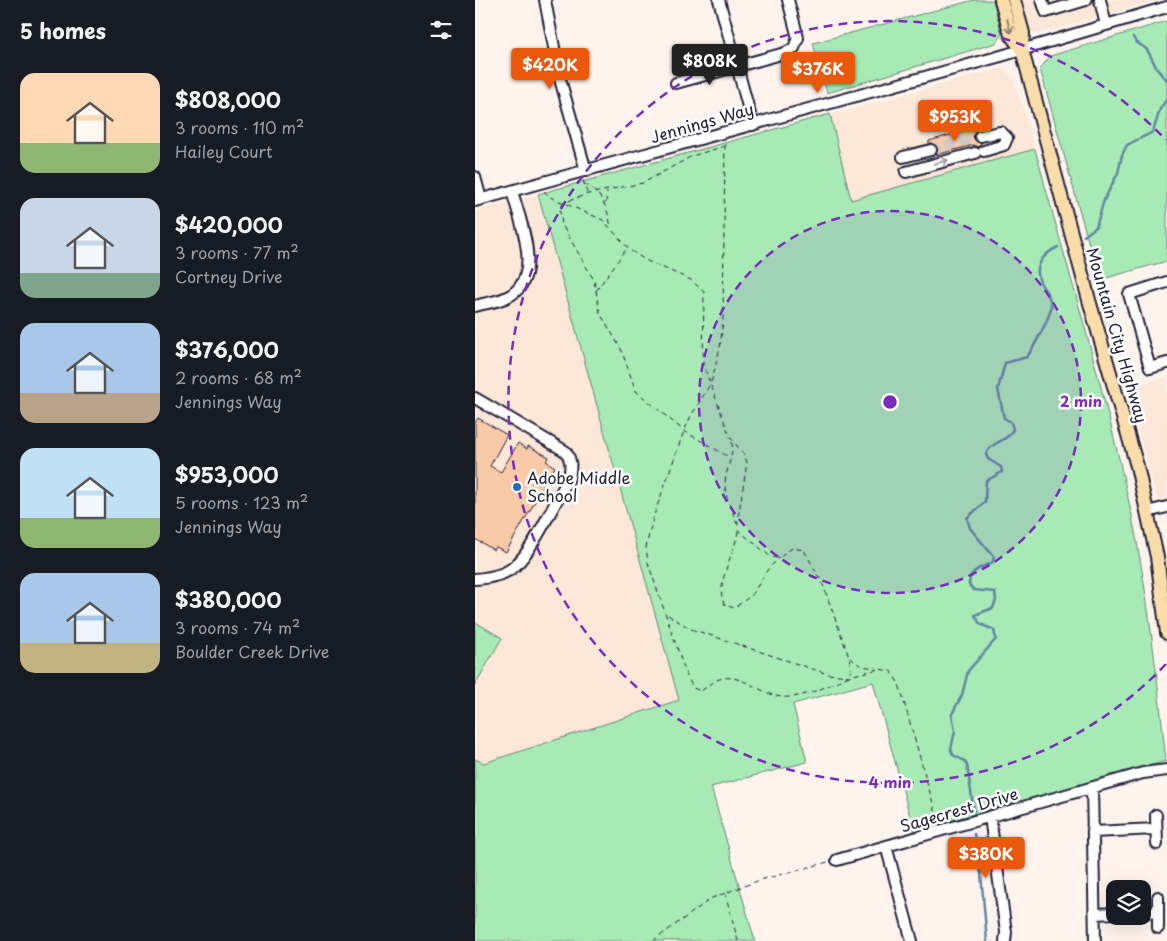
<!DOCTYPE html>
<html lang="en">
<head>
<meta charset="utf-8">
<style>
	body { margin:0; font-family:"Playpen Sans",sans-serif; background:#242831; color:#f1f3f6; height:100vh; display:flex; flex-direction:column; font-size:19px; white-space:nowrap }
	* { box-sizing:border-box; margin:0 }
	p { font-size:16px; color:#9ea1a6 }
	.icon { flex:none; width:28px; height:28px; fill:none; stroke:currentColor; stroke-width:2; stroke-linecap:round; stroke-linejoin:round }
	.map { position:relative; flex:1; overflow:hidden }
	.drawer { display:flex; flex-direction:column; background:#171b24; width:475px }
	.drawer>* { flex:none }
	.buttons { position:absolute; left:631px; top:880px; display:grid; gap:10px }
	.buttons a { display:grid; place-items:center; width:45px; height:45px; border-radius:10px; background:#171b24; box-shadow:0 5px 20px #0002; font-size:25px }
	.price { position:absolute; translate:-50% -42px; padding:0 11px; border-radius:5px; background:#ea580c; color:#fff; font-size:16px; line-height:32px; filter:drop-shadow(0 1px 2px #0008) }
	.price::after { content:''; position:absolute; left:50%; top:30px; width:15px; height:11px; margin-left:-8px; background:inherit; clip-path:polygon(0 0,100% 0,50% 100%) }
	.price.on { background:#222; color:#fff }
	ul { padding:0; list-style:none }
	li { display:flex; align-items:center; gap:15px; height:125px; padding:0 20px }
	li span { display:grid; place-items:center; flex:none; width:140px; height:100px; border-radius:15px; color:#555 }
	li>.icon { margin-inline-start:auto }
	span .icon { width:60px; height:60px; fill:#fffc; stroke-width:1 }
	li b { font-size:21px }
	h2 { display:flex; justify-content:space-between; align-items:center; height:60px; padding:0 20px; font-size:21px }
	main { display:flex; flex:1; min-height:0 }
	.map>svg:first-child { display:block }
	.built { fill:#fce7d8 }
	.green { fill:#a7eab5; stroke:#648678 }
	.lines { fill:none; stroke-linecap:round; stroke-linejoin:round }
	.stream { stroke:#6085a4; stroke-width:2.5 }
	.building { fill:#f8caa7; stroke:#22223b }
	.minor-tunnel { stroke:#d2cac9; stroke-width:10; stroke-dasharray:10 5; stroke-linecap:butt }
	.minor-casing { stroke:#22223b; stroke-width:14 }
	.major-casing { stroke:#22223b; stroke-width:16 }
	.path { stroke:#22223b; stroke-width:1; stroke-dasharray:5 4; stroke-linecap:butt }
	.minor { stroke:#fff; stroke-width:10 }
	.major { stroke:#fbddab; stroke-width:12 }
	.oneway { stroke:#8e8073 }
	.oneway2 { stroke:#9c9ca7 }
	.ring { fill:none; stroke:#7b2cbf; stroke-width:2.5; stroke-dasharray:9 6 }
	.poi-dot { fill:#1f6fb2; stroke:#fff; stroke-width:2 }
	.labels { text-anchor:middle; stroke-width:5; stroke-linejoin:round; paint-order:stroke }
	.street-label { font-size:16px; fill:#22223b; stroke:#fff }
	.poi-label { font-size:16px; fill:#22223b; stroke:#fff; text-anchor:start }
	.centre { fill:#7b2cbf; stroke:#fff; stroke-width:2.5 }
	.ring-label { font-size:15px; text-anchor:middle; font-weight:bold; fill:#7b2cbf; stroke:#fff; stroke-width:5; stroke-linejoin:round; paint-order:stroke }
</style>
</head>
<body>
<main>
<section class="drawer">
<h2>5 homes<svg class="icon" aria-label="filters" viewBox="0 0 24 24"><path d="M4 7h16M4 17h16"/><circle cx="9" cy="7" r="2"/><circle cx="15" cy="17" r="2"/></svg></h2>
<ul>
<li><span style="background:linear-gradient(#ffd9b3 70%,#8fb573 0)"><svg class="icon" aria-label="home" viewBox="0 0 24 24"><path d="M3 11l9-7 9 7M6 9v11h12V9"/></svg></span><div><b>$808,000</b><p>3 rooms · 110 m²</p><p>Hailey Court</p></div></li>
<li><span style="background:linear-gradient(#c9d6e8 75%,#7fa58c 0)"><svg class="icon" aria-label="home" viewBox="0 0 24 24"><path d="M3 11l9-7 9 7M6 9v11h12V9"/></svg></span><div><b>$420,000</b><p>3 rooms · 77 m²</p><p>Cortney Drive</p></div></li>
<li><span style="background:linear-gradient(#a9c7e8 70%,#b9a48a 0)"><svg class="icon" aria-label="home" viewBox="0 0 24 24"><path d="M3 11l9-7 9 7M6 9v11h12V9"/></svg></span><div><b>$376,000</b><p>2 rooms · 68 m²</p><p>Jennings Way</p></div></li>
<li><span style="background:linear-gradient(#bfe0f5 70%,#8fb573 0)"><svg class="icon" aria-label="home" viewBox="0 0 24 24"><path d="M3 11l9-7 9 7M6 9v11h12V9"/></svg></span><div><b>$953,000</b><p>5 rooms · 123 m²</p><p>Jennings Way</p></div></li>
<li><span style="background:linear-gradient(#a9c7e8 70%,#c2b280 0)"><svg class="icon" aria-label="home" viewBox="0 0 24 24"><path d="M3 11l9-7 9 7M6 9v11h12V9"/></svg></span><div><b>$380,000</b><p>3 rooms · 74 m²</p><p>Boulder Creek Drive</p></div></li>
</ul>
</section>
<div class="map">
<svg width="692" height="941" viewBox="0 0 692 941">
	<rect width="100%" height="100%" fill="#fef4ed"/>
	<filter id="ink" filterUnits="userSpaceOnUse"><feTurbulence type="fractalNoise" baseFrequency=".02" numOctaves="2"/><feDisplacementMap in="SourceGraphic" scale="10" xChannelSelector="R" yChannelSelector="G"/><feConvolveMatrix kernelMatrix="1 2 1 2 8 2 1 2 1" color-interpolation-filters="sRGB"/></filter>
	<g filter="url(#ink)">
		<path class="built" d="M545,0H684L562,34L553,30Z
			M528,68L538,77L560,149L376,200L355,115Z
			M63,194L205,700L8,763L0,759V211Z
			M692,377V501H690L682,499L651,389Z"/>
		<path class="green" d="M499,0H518L527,34L521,43L352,93L338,43Z
			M692,21V261L624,280L565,69L575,56Z
			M355,114L376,200L560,149C592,268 629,386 655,507C673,591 682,676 691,761L439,831L398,682L318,704L332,762L236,787L280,941H0V759L9,763L204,700L63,194Z
			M0,622L27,638L0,685Z"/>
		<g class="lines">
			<path class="stream" d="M658,37C661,45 667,44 672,50C680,62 679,69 692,80
				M609,236L621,227L629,200L643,173L647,155L652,145L678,132L685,109L692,99
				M499,812L492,765L490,761L478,755L476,749L480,731L477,714L487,695L493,671L521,639L519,630L505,624L500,615L518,608L521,600L520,592L499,590L494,585C494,569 507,568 518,562L519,557L495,528L492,518L510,502L511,481L527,472L526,467L513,459L511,454C516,441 533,442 538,429L536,422L529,418L523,389L530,363L552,357C558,348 577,315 576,305C576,296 570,291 566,284C557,267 568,254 583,247
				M499,834L506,874L512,941"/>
		</g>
		<path class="building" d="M503,127L498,137L502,142L507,143L503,147L498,145L461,155V146L454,143V141Z
			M3,418L32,435L15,466L26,472L43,443L52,449L53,446L74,457L71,461L80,467L31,552L21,547L19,550L0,539V423Z"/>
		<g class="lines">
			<path class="minor-tunnel" d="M456,150L505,136"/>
			<defs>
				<path id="minor" d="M70,0L85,79L111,171
					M244,0L278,125
					M567,0L571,12L611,0
					M625,0L631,25
					M201,83L310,53L319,48L323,38L313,0
					M505,136L526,132L532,138L529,145L509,151
					M428,157L456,150
					M431,172L500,153
					M0,177L6,199
					M0,201L526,56L692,7
					M692,282L654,294L675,368L692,363
					M0,306C10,303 21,302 30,298C71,281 45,221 37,191
					M0,398L90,451C97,460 96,467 94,478C81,500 58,550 40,566C30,575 13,578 0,579
					M672,512L692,507
					M617,788L620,941
					M681,815L682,844
					M515,817L531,932L530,941
					M618,832L681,829
					M411,846L437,941
					M362,860L668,773L692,770
					M668,913L683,912
					M621,914L640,913
					M683,928V897"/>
				<path id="major" d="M526,0L536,35L547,50
					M539,0L548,33L547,50L614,300L662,466L682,557L692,633"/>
			</defs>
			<use href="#minor" class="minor-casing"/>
			<use href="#major" class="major-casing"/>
			<path class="path" d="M250,146L217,156L168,183L113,194L88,203L85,211L87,225L119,280L125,313L146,349L161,391L209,431L254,457
				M108,180L112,193
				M109,184C128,193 132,208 136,227
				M69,191L75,197L128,220L155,250L170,260L216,280L229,292L228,364L255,437L270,456L272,463L263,518V530L296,557L304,558L317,548L329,550L348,585L374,657L376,669L374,676C354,685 329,699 307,697C285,695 265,670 242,680C236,683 231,688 226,691L218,688L211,674L173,563L171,547L178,518L209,431L216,416L236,383L245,348L248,321L250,143
				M131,203L132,192
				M121,291L152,248
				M257,442C259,455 250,471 250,485C250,499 258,511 262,524
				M263,531C261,551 238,587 250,605L259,608L277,595L293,569L304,558
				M193,615L216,629L353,674L374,676L404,669L416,671L424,684L463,821
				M375,658L386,666L401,668
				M250,893L263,941
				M178,941L237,898L285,880L353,862"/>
			<use href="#minor" class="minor"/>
			<use href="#major" class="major"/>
		</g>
		<defs><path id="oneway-shaft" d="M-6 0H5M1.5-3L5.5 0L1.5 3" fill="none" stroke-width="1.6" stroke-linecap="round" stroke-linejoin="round" transform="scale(1.25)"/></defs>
		<use class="oneway" href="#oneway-shaft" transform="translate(534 26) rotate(74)"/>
		<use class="oneway2" href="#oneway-shaft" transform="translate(466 162) rotate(-15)"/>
	</g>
	<circle cx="415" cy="402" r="191" fill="#7b2cbf" fill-opacity=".12"/>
	<g class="ring">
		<circle cx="415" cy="402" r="191"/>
		<path d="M691 664A381 381 0 1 1 691 140"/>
	</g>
	<circle class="poi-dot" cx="42" cy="487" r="5"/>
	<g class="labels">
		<g class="street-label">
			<text transform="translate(227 123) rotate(-16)" y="6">Jennings Way</text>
			<text transform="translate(642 335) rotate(74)" y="6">Mountain City Highway</text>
			<text transform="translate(484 810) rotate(-16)" y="6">Sagecrest Drive</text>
		</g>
		<g class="poi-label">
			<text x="52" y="484">Adobe Middle<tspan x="52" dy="18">School</tspan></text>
		</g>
	</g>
	<circle cx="415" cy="402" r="8" class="centre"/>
	<g class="ring-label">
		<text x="606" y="407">2 min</text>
		<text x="415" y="788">4 min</text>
	</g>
</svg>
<div class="buttons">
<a><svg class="icon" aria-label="layers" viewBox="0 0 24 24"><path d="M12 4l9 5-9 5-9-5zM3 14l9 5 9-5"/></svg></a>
</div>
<b class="price on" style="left:235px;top:86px">$808K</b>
<b class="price" style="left:75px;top:90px">$420K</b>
<b class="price" style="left:343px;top:94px">$376K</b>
<b class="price" style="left:480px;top:142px">$953K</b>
<b class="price" style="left:511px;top:879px">$380K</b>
</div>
</main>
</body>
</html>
